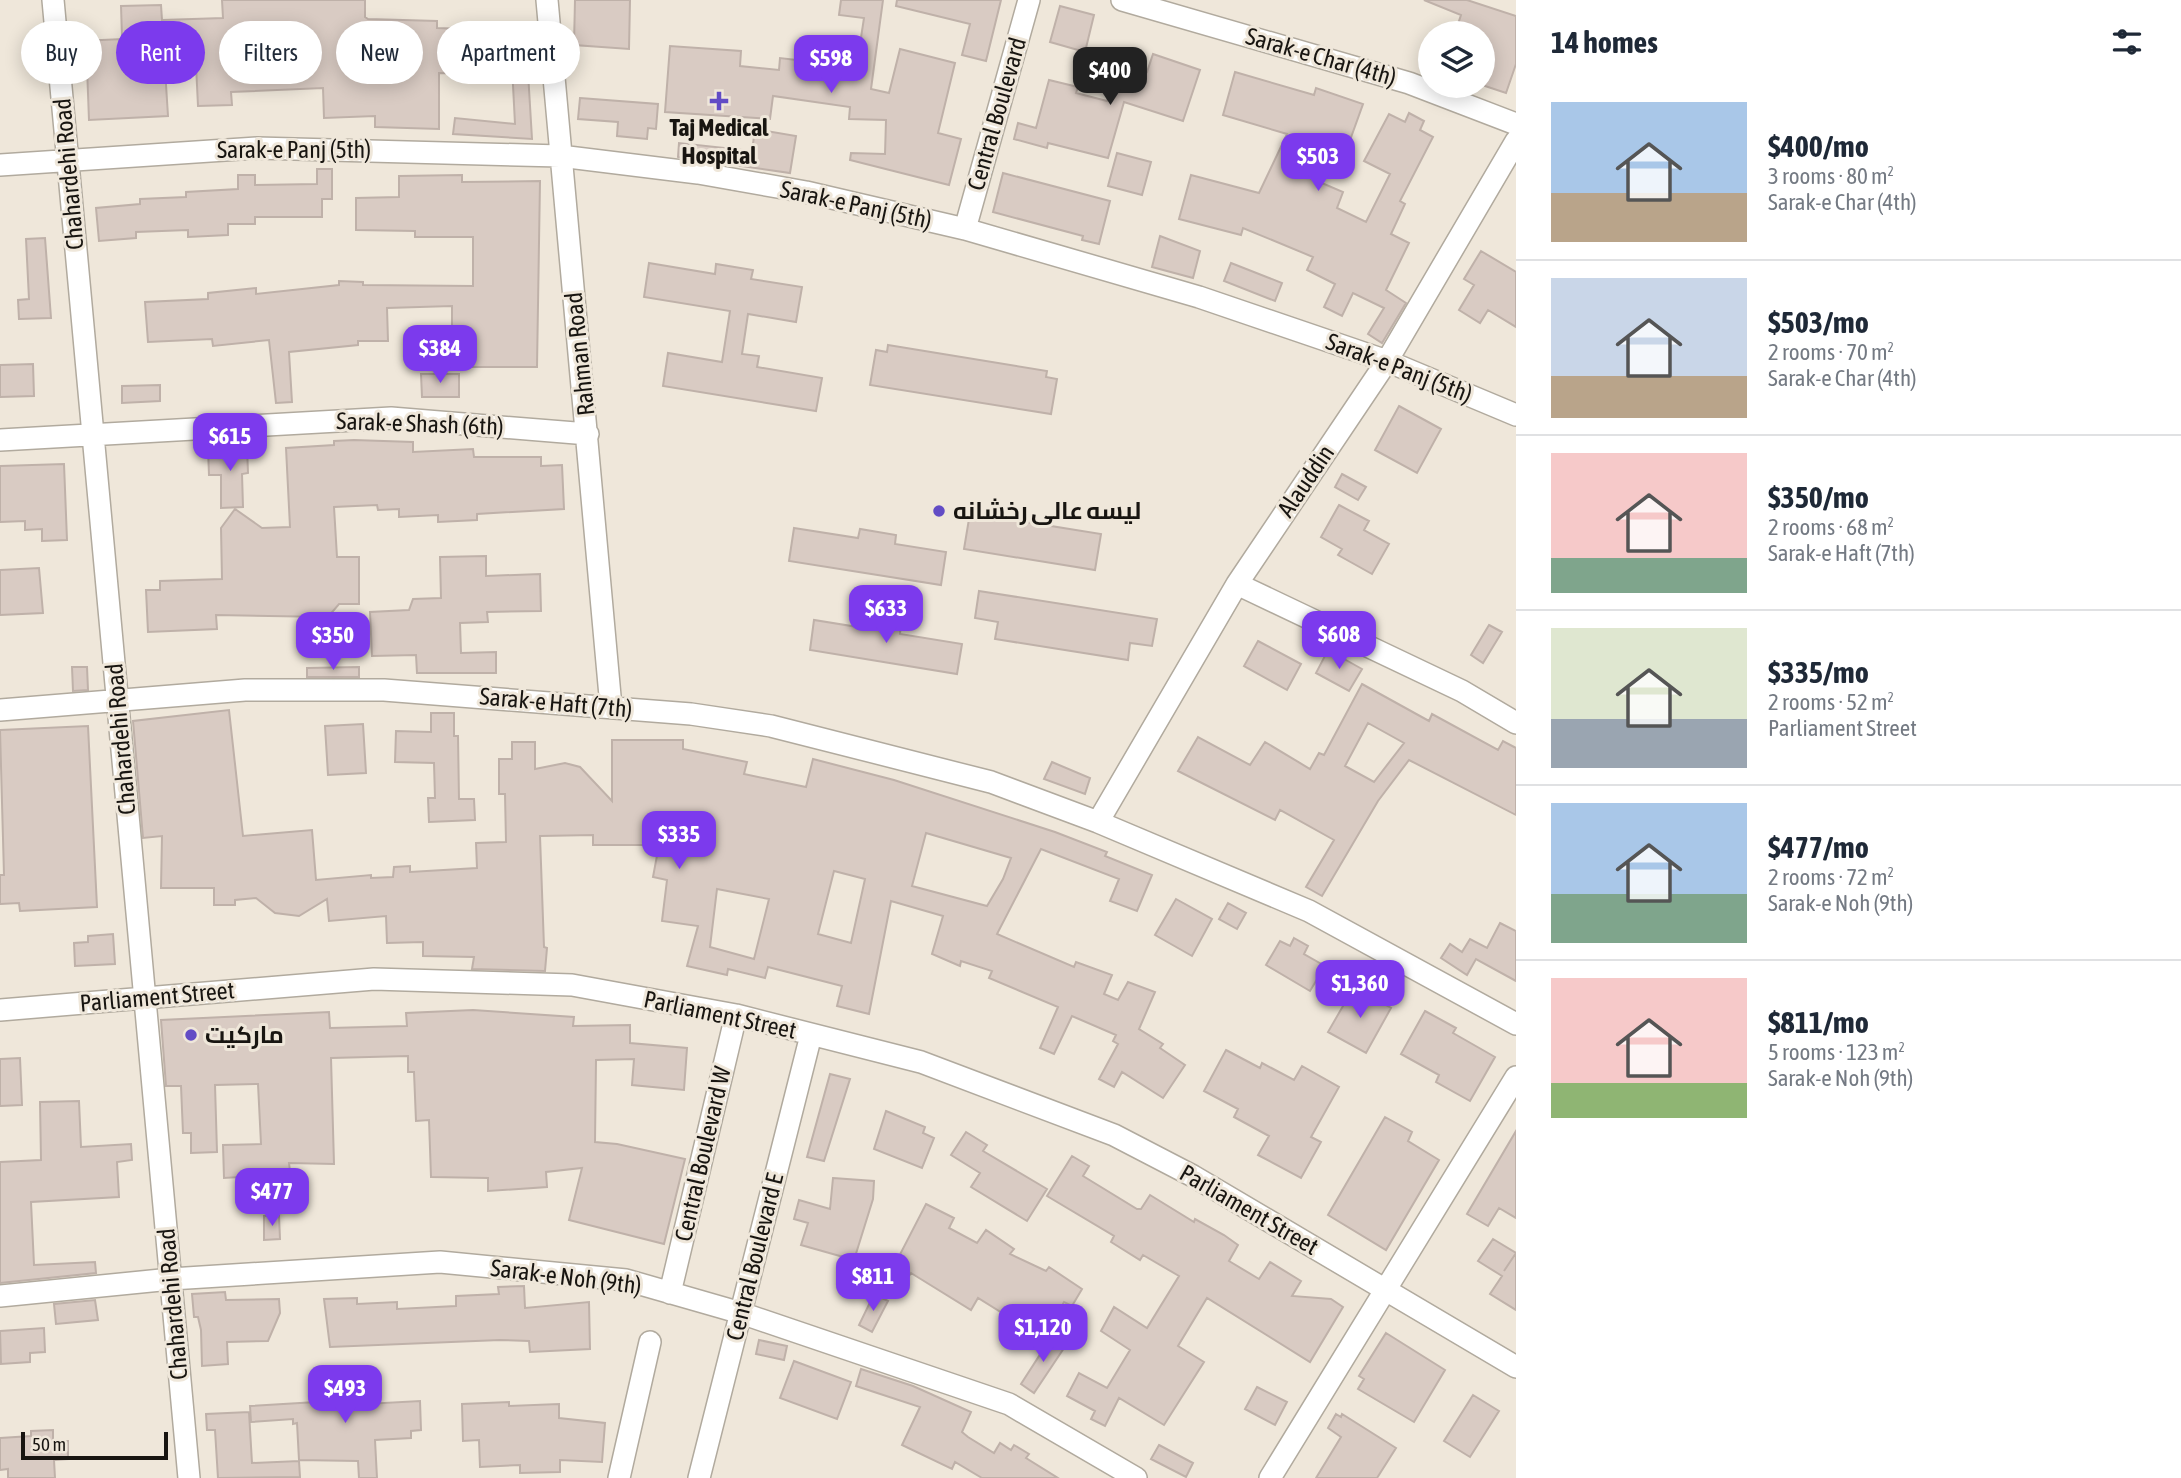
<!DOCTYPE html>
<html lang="en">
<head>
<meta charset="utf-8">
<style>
	body { margin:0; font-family:"Asap Condensed",Cairo,sans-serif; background:#f2f2f3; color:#1f2937; height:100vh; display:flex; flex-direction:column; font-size:26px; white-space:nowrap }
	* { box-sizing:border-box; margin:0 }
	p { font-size:23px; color:#747a83 }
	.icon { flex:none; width:38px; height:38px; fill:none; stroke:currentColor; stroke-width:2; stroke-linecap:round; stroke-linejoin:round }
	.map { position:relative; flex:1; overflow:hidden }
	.details { display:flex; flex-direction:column; background:#fff; width:665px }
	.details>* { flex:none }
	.top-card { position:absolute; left:21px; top:21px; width:665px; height:63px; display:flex; gap:14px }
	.fabs { position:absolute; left:1418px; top:21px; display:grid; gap:14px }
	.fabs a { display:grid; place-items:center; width:77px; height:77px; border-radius:50%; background:#fff; box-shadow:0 4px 18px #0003; font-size:35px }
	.scale { position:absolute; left:21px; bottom:18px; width:147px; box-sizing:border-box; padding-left:7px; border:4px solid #181511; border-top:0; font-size:19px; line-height:24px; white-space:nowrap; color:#181511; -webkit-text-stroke:5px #efe7da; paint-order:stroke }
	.price { position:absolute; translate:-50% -60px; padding:0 16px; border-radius:14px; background:#7c3aed; color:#fff; font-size:23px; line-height:46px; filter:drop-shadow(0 2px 4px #0008) }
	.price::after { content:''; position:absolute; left:50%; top:42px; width:21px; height:16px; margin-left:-10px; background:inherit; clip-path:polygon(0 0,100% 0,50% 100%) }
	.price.active { background:#222; color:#fff }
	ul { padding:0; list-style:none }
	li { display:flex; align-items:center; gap:21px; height:175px; padding:0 35px }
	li+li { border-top:2px solid #e0e1e3 }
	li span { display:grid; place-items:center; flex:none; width:196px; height:140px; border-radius:0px; color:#555 }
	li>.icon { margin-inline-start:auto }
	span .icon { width:84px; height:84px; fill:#fffc; stroke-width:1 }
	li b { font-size:30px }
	h2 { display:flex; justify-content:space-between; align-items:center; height:84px; padding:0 35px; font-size:30px }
	.chip { padding:0 24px; border-radius:32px; background:#fff; box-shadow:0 4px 18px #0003; font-size:24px; line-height:63px }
	.chip.active { background:#7c3aed; color:#fff }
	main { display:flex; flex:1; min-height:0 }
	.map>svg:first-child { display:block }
	.building { fill:#d9cbc3; stroke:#bfb1a9; stroke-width:2; fill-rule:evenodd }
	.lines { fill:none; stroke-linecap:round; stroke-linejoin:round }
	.street-casing { stroke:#b1aa9e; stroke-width:24 }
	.street { stroke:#fff; stroke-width:21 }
	.poi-dot { fill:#624cc5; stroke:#efe7da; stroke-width:2.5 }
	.labels { text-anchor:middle; stroke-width:6; stroke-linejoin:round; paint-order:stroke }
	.street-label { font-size:24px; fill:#181511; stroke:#efe7da }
	.poi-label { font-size:24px; font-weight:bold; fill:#181511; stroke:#efe7da; text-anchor:start }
</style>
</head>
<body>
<main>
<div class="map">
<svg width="1516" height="1478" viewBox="0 0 1516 1478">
	<rect width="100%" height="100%" fill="#efe7da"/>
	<path class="building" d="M222,0H365V17L368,19L437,21V28L492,30V41L526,39L532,139L453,134L455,118L515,124L512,66L471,65V74L439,73V129L375,127V116L324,118L323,88L231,92L232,105L198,106L195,44L167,45V36L122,37L121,6L161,5L162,20L223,18Z
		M575,0H630L629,49L574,45Z
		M841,0H883L871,89L889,93L900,49L955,63L938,133L961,139L949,185L850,160L851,153L885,154L886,120L849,119L850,107L773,96L770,119L665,112L670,46L741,51L740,66L779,70L780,58L813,62L812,77H855L864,18L839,15Z
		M897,0H1001L986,61L962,55L970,24L896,6Z
		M1424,0H1467L1516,16V64L1506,93L1482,85V33H1455L1461,15Z
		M1060,6L1094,15L1085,52L1050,42Z
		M123,39L124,72L165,69L168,116L89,120L87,67L81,68L80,41Z
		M1153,54L1200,70L1183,121L1124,102L1108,158L1048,143L1047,148L1014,139L1018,123L1036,128L1049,80L1078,87L1076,93L1107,101L1121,64L1147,72Z
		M1235,72L1314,95L1316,88L1363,104L1345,154L1303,139L1289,169L1343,192L1337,208L1366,222L1390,174L1364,161L1389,114L1405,122L1409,113L1424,121L1420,130L1433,137L1400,201L1405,204L1391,234L1409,243L1386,290L1406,303L1382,343L1368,334L1384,308L1353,293L1342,316L1324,307L1335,284L1307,270L1313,257L1243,228L1241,235L1179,219L1191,175L1259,193L1287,134L1223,115Z
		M580,98L658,104L656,129L648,128L647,139L617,136L618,122L578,119Z
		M755,129L796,136L790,173L678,157L679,143L752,151Z
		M1117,153L1151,162L1142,195L1108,186Z
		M317,169H332V199H322V217H255V224H228V235L188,237V230L136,232V238L99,241L96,208L140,204V199L186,197V192L238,189V175H255V185L317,184Z
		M1003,173L1110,201L1099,244L1082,240L1083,236L993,212Z
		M462,175V182L540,181L537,367H452V306L387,308L388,341H358V345L289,352L292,402L276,403L269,340L213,346L212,339L148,342L145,302L208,299V293L256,288V294L339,285V281L363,282V285L473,286V237H415V231L356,230V198L399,197V176Z
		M1160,236L1200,251L1193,278L1152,267Z
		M45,238L51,318L19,319L18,300L29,299L26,239Z
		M1481,251L1516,272V327L1488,310L1480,323L1459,310L1474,285L1464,279Z
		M649,263L715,274L716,264L753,270L751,279L802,287L796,322L748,314L742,354L759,356L757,367L822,378L816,411L663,386L668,353L722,362L730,311L644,297Z
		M1231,263L1282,283L1275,301L1224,281Z
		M888,345L1047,371L1046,377L1057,379L1051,414L870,385L876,350L887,352Z
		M33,364L34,396L0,397V365Z
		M421,374H459V397H422Z
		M160,385V401L122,403V386Z
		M1399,406L1441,429L1417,473L1375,450Z
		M354,440L413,442V452L473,449L474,457H541V466L562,465L564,509L477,514V520L438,522V515L399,517V509L378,510L377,505L334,507L337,557H359V604H339L328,617L216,615L217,629L148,632L146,590H160V581L222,579L221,528L235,509L262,528L290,527L286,448L334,445V441Z
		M247,447L248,473L242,474L243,507L221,508V475H209L208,449Z
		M64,464L67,540L42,541V529L25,530V521L0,522V466Z
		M1342,474L1366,487L1358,500L1335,487Z
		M1339,505L1369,521L1364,530L1389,544L1372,574L1338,555L1342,549L1321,537Z
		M970,513L1101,534L1095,570L964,549Z
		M794,528L858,538L860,529L896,535L895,544L946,552L941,585L789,561Z
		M486,556V576L540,574L541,611L487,612L488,622L460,623L461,653L496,652V673H417L416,655L372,656L370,612L409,610L413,599L441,598L440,557Z
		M39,568L43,613L0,615V570Z
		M979,591L1157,619L1152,646L1130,643L1128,660L995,639L998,622L975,618Z
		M866,617L901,623L900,634L962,644L957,674L810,650L814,620L864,628Z
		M1489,625L1502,632L1483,663L1471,655Z
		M1258,641L1301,664L1287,690L1244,666Z
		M1328,650L1362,669L1349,691L1316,673Z
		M72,667H87L88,690L73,691Z
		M359,667V677H307V668Z
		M1362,684L1429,721L1432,714L1498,750L1503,741L1516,748V815L1409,760L1378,801L1322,896L1306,887L1334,840L1280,810L1275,820L1178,771L1198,737L1250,765L1265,742L1310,769L1319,753L1324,755ZM1368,723L1404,743L1374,782L1345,766Z
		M229,710L243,836L312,830L316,880L371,875V878L393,877L394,867L410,866V872L477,868L476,843L506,842L505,794H499V759H512V742H535V769L565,763L580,767L612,801V740H683V749L747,762L744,774L806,787L813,759L894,780L1055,832L1107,852L1105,856L1152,875L1137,911L1110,901L1119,879L1041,849L997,934L1074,967L1076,962L1112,975L1104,994L1118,1000L1128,982L1155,992L1139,1029L1163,1044L1160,1048L1185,1065L1163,1098L1122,1072L1114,1087L1099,1079L1118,1044L1113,1041L1116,1035L1072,1016L1054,1054L1040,1048L1058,1007L989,978L992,971L961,961L960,966L932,954L943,916L891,901L869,1014L837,1006L842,986L768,967L765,978L728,969L727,975L687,966L698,926L662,921L667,880L653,877L659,845H593V835L540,836L544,947L547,948L545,971L472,969L474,957L423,956V942L387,943L386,916L329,921L327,899L299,916L275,913L256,898L235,900V905H214V888H161L162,836L143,838L133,721ZM926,833L1011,858L1003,879L987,906L912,886ZM834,871L865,879L851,943L818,934ZM717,889L769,899L754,959L710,947Z
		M431,713H454V736H458L459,799H474L475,820L429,822L428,798H435L434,763L395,762L396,731L431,732Z
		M363,724L366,773L328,775L325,726Z
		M88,726L97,907L20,911L19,903L0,904V875H4L0,730Z
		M1052,762L1090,778L1085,794L1044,779Z
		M1176,899L1212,919L1192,956L1155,935Z
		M1228,903L1246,913L1237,929L1219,919Z
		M1500,923L1516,931V981L1476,959L1467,975L1441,958L1450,944L1462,952L1470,939L1487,948Z
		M113,934L115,964L75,966L74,943L88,942V936Z
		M1294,938L1308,946L1304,954L1325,966L1310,991L1266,965L1280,941L1290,946Z
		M1354,987L1391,1008L1366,1053L1328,1032Z
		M473,1010L574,1017L573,1026L630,1025V1043L687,1048L684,1090L632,1085L634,1059L596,1060L595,1142L617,1144L685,1159L664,1244L569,1220L582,1168L546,1172L547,1187L488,1191V1178L431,1177L429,1120L416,1121L414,1072H408V1056L331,1058L334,1164L289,1163L290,1171L267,1173L268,1190L239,1191V1177L224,1178L223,1145L261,1144L258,1084L215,1085L217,1152L191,1153V1133H183L181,1086H166L161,1020L329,1012L330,1028L407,1026L406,1013Z
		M1425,1011L1456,1028L1453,1033L1495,1057L1470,1101L1436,1082L1439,1075L1401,1054Z
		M1226,1050L1260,1068L1262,1063L1294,1080L1302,1066L1339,1087L1311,1137L1321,1142L1301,1178L1258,1155L1269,1136L1234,1117L1238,1109L1204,1091Z
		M20,1058L22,1105L0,1106V1059Z
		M830,1074L850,1079L824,1161L807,1157Z
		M79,1101L81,1147L131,1144L132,1160L117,1162L119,1197L31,1202L34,1265L95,1262L96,1273L0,1283V1162L41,1160L40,1102Z
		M886,1111L925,1127L923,1133L934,1138L922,1168L874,1149Z
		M1385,1117L1412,1132L1408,1141L1439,1160L1386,1250L1328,1215Z
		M1516,1131V1218L1499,1208L1488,1226L1467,1214Z
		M966,1132L987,1145L983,1151L1047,1189L1027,1221L971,1187L980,1173L951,1155Z
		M1072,1156L1089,1166L1083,1176L1137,1209H1141L1150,1195L1194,1222L1195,1219L1224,1235L1238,1245L1229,1261L1259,1279L1270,1262L1301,1281L1292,1296L1331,1299L1343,1307L1310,1362L1207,1298L1178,1346L1204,1362L1164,1425L1119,1398L1105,1426L1091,1419L1095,1411L1067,1396L1079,1373L1107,1388L1130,1350L1101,1331L1114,1307L1147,1328L1179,1276L1143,1255L1140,1260L1111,1242L1114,1236L1047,1196Z
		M833,1178L874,1181L873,1199L854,1260L801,1245L808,1223L794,1219L799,1200L830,1209Z
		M926,1204L954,1218L949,1228L977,1243L986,1230L1014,1249L1010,1254L1046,1271L1049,1267L1082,1289L1072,1306L1064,1302L1044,1339L978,1298L971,1310L911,1273L909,1276L893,1268Z
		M264,1216H279L280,1239L264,1240Z
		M1493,1239L1516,1253L1504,1271L1516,1253V1310L1490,1294L1502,1276L1478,1261Z
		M524,1286L525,1308L589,1302L590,1349L530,1352L529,1341L500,1340L330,1347L324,1299L357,1298V1304L397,1302V1309L456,1306V1296L499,1294L498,1287Z
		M225,1292L226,1300L279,1299L280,1313L268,1341L227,1342L228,1364L202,1366L201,1330L198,1317H194L192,1294Z
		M874,1294L888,1301L872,1332L859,1325Z
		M95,1300L98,1320L56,1324L54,1304Z
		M44,1328L45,1352L30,1353V1362L1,1364L0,1331Z
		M1386,1333L1445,1370L1414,1422L1358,1389L1364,1379L1359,1376Z
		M1052,1336L1066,1345L1034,1393L1021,1384Z
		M759,1340L787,1346L784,1360L756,1354Z
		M794,1361L851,1382L837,1419L780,1398Z
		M861,1369L913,1386L971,1412L962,1432L968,1437L994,1453L1000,1443L1011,1450L1014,1445L1029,1454L1026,1458L1058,1478H982L955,1462L952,1469L902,1445L920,1407L856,1386Z
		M366,1378V1404L420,1401L421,1430L411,1431V1438L375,1440L377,1478H359L358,1461L299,1460L297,1423L293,1424V1419L251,1422L250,1406L333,1401L332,1387L344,1386V1379Z
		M1257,1387L1287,1402L1275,1425L1245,1409Z
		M1473,1395L1499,1411L1470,1457L1444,1441Z
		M509,1402V1406L559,1404V1418L605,1423L602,1462L560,1460V1472L520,1473V1465L480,1467L479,1440L463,1441L462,1404Z
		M249,1412L252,1463L299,1461L300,1477L218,1478L215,1430H207L206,1414Z
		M1336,1414L1341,1417L1342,1414L1396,1448L1377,1478H1316L1341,1437L1328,1428Z
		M53,1430V1441H68V1459L54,1460L55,1478H8V1469L0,1470V1438L31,1436V1431Z
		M1159,1445L1193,1463L1186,1477L1151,1459Z"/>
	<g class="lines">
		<defs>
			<path id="street" d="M53,0L189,1478
				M547,0L611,707
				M1122,0L1409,83L1516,124
				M0,165L257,148L560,156L698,173L806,192L965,229L1199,297L1387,361L1516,415
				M965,229L1029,0
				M0,440L391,418L588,434
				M1237,584L1462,691L1516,723
				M0,710L245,690H384L691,714L771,726L991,782L1098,822L1309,911L1516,1024
				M1098,822L1237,584L1387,361L1516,141
				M0,1010L374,979L572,985L736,1015L921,1062L1114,1135L1193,1176L1516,1367
				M670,1293L736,1015
				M0,1296L171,1279L440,1262L626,1280L741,1313L1009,1404L1136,1478
				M619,1478L650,1342
				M699,1478L811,1035
				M1270,1478L1516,1077"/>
		</defs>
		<use href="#street" class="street-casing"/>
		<use href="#street" class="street"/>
	</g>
	<g class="poi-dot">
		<path d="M715.5 90.5h7v7h7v7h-7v7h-7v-7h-7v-7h7z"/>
		<circle cx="939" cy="511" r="7"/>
		<circle cx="191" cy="1035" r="7"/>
	</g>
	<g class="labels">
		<g class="street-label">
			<text transform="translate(1321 57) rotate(16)" y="8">Sarak-e Char (4th)</text>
			<text transform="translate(997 114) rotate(-74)" y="8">Central Boulevard</text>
			<text x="294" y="158">Sarak-e Panj (5th)</text>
			<text transform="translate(69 174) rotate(-95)" y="8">Chahardehi Road</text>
			<text transform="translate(856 205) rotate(12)" y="8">Sarak-e Panj (5th)</text>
			<text transform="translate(580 354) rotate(-96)" y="8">Rahman Road</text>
			<text transform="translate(1399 368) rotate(21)" y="8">Sarak-e Panj (5th)</text>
			<text transform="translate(420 424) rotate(2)" y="8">Sarak-e Shash (6th)</text>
			<text transform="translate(1306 481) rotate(-56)" y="8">Alauddin</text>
			<text transform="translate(556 703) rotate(5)" y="8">Sarak-e Haft (7th)</text>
			<text transform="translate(121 739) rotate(-95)" y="8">Chahardehi Road</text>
			<text transform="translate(157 997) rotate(-5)" y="8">Parliament Street</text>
			<text transform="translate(720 1015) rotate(12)" y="8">Parliament Street</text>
			<text transform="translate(703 1154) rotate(-77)" y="8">Central Boulevard W</text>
			<text transform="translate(1249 1210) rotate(30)" y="8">Parliament Street</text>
			<text transform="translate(755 1257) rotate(-76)" y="8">Central Boulevard E</text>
			<text transform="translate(566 1277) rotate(7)" y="8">Sarak-e Noh (9th)</text>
			<text transform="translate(173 1304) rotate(-95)" y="8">Chahardehi Road</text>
		</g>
		<g class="poi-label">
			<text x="719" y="136" text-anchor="middle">Taj Medical<tspan x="719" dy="28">Hospital</tspan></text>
			<text x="953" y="519">لیسه عالی رخشانه</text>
			<text x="205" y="1043">مارکیت</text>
		</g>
	</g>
</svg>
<div class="fabs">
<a><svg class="icon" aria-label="layers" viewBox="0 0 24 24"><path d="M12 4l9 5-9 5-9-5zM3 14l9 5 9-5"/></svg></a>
</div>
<div class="scale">50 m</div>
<b class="price" style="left:831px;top:95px">$598</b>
<b class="price active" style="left:1110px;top:107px">$400</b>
<b class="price" style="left:1318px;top:193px">$503</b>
<b class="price" style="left:440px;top:385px">$384</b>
<b class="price" style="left:230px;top:473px">$615</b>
<b class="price" style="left:886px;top:645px">$633</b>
<b class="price" style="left:1339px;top:671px">$608</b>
<b class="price" style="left:333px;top:672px">$350</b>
<b class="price" style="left:679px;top:871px">$335</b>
<b class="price" style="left:1360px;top:1020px">$1,360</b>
<b class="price" style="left:272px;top:1228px">$477</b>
<b class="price" style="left:873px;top:1313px">$811</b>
<b class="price" style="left:1043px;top:1364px">$1,120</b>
<b class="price" style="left:345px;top:1425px">$493</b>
<div class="top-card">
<a class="chip">Buy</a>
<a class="chip active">Rent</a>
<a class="chip">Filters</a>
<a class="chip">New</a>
<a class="chip">Apartment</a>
</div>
</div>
<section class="details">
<h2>14 homes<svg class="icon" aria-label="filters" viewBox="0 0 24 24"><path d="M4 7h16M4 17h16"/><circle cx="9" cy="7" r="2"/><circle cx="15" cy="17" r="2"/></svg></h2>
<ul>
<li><span style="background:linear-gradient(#a9c7e8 65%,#b9a48a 0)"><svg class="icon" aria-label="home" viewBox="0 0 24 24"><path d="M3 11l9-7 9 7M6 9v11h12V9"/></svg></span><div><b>$400/mo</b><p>3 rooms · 80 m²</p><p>Sarak-e Char (4th)</p></div></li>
<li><span style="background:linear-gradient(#c9d6e8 70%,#b9a48a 0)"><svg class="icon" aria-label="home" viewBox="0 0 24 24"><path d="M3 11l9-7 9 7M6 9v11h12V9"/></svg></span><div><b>$503/mo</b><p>2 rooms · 70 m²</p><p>Sarak-e Char (4th)</p></div></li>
<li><span style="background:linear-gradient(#f6c9c9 75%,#7fa58c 0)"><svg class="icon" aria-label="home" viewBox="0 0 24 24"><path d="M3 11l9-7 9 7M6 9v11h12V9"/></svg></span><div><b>$350/mo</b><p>2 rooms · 68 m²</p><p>Sarak-e Haft (7th)</p></div></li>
<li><span style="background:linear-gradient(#dfe7d0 65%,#9aa5b1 0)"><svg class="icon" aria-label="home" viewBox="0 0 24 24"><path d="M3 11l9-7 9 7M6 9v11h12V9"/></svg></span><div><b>$335/mo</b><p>2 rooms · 52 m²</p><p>Parliament Street</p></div></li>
<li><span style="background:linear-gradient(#a9c7e8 65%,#7fa58c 0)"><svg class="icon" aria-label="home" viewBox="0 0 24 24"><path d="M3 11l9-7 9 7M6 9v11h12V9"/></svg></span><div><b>$477/mo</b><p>2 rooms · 72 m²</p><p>Sarak-e Noh (9th)</p></div></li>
<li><span style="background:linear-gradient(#f6c9c9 75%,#8fb573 0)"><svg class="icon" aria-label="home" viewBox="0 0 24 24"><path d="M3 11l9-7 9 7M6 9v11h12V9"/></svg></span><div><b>$811/mo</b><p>5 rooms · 123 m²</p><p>Sarak-e Noh (9th)</p></div></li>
</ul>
</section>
</main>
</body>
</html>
